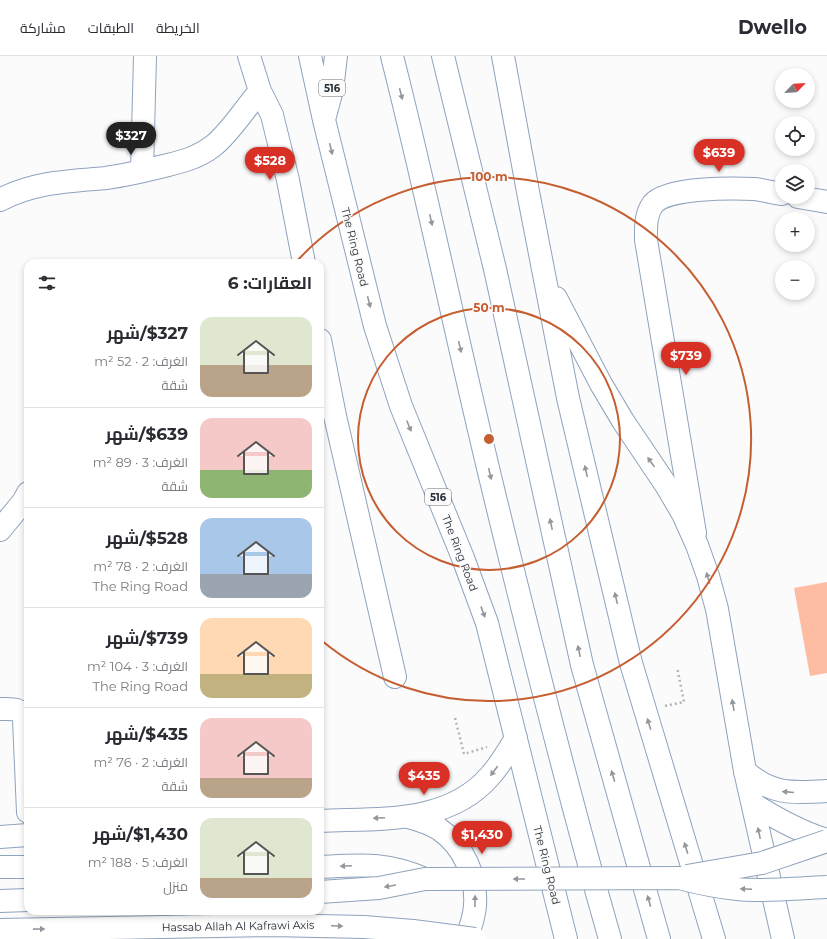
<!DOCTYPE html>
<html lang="ar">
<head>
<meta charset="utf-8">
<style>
	body { margin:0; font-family:Montserrat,Cairo,sans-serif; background:#f7f7f7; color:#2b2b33; direction:rtl; height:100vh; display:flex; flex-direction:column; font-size:15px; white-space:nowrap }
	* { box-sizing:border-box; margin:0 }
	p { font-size:13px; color:#7c7c81 }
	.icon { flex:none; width:22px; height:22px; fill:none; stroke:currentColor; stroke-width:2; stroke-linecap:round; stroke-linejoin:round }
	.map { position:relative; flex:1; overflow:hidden; direction:ltr }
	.details { position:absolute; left:24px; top:203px; width:300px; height:656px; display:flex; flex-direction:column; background:#fff; border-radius:12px; box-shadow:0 2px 6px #0003; direction:rtl }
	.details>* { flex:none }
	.needle { width:26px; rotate:65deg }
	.fabs { position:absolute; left:775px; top:12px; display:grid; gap:8px }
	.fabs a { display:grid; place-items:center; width:40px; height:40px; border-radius:50%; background:#fff; box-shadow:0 2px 6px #0003; font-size:20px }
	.price { position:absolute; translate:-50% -34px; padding:0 9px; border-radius:14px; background:#d93025; color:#fff; font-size:13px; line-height:26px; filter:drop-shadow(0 1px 2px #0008) }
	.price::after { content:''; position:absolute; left:50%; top:24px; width:12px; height:9px; margin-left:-6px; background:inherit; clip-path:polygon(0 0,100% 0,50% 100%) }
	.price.current { background:#222; color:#fff }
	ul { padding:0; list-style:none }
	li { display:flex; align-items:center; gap:12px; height:100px; padding:0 12px }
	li+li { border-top:1px solid #e1e1e2 }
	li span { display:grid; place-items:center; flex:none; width:112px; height:80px; border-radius:12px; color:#555 }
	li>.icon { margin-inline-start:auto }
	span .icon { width:48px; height:48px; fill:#fffc; stroke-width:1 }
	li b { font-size:17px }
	h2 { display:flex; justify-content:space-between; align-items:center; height:48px; padding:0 12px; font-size:17px }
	header { display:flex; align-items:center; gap:24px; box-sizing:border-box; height:56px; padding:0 20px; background:#fff; border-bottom:1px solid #e1e1e2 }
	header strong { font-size:19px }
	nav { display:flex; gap:22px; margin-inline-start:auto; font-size:14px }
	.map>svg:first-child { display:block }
	.green { fill:#febda3 }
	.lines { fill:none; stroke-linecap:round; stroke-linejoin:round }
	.minor-casing { stroke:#8ea3bd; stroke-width:24 }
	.major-casing { stroke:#8ea3bd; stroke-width:24 }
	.highway-casing { stroke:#8ea3bd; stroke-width:24 }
	.path { stroke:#b3b6b9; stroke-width:2.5; stroke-dasharray:2 3; stroke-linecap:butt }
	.minor { stroke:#fff; stroke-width:22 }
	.major { stroke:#fff; stroke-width:22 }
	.highway { stroke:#fff; stroke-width:22 }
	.major-bridge-casing { stroke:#8ea3bd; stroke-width:24; stroke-linecap:butt }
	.major-bridge { stroke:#fff; stroke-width:22 }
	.oneway { fill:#93979c }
	.ring { fill:none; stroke:#c55e31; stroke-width:2 }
	.labels { text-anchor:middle; stroke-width:3; stroke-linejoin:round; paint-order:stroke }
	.shield { fill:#fbfbfb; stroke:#676c73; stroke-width:1 }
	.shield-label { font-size:10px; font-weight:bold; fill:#272f39 }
	.street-label { font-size:11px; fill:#272f39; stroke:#fbfbfb }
	.centre { fill:#c55e31; stroke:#fbfbfb; stroke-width:2 }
	.ring-label { font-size:12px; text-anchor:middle; font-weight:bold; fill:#c55e31; stroke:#fbfbfb; stroke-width:3; stroke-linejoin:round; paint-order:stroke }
</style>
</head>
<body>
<header>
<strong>Dwello</strong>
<nav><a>الخريطة</a><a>الطبقات</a><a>مشاركة</a></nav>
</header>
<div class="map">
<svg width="827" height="883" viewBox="0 0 827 883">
	<rect width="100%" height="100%" fill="#fbfbfb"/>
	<path class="green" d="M827,526V617L810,620L794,532Z"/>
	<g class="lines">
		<defs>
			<path id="minor" d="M249,0L260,35L272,59L288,124L304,207
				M142,115L145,0
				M798,141L827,146
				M0,144C33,126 70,125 106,122C127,119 148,114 168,109C184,105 199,101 213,90C229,78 246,51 260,35
				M320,284L335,360L395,621
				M0,474L23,446L28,437
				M695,477L646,184C646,172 645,159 653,148C667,131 733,132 755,133C764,134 773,137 782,138
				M0,653C11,653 21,651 24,663L28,756
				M745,715C771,739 793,737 827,735
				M753,748C777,763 800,776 827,784
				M408,761C419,764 429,767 439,773C464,790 477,821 475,850C474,861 470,873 466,883
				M320,765C378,762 448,769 490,720C500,709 508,695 516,682
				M0,781L28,779"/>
			<path id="major" d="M0,811H28
				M320,811C362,809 385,806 425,823
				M0,845L28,844"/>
			<path id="highway" d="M310,0L324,64L375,270L401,350L463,502L487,567L566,883
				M392,0C429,146 459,294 495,441C531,589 568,736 610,883
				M443,0L495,213L582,609L659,883
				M503,0L529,141L568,342L631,607L714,883
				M325,60L332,34L336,0
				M556,242L601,328L623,365L666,429L683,458L697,489L708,520L717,553L745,715L783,883"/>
		</defs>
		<use href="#minor" class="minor-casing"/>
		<use href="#major" class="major-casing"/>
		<use href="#highway" class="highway-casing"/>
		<path class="path" d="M665,650L684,646L677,611
			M455,662L464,698L487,691"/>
		<use href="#minor" class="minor"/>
		<use href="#major" class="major"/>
		<use href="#highway" class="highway"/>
		<defs>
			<path id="major-bridge" d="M687,820L762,807L827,785
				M320,836L379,832L425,823L679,822C698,827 717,831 737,833C766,836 797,832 827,831
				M0,874L272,869L364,871L413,875L475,883"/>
		</defs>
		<use href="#major-bridge" class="major-bridge-casing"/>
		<use href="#major-bridge" class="major-bridge"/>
	</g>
	<defs><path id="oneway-solid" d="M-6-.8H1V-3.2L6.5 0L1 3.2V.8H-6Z"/></defs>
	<g class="oneway">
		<use href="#oneway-solid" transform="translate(401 38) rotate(76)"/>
		<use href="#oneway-solid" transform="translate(331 93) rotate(76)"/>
		<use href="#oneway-solid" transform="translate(431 164) rotate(77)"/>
		<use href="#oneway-solid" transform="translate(369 246) rotate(76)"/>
		<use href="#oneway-solid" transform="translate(460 291) rotate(77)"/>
		<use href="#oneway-solid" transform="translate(409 370) rotate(68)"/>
		<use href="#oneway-solid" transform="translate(651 406) rotate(-125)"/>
		<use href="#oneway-solid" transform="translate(586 415) rotate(-103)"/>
		<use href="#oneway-solid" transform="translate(490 418) rotate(77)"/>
		<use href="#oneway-solid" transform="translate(551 468) rotate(-102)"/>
		<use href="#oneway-solid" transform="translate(708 522) rotate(-107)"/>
		<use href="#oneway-solid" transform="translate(616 542) rotate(-103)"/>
		<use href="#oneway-solid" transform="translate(483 556) rotate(70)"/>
		<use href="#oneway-solid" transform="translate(579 595) rotate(-102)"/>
		<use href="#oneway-solid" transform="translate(733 649) rotate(-100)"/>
		<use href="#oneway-solid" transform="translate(649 668) rotate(-107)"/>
		<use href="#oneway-solid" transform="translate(494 715) rotate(127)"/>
		<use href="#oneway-solid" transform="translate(613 720) rotate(-106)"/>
		<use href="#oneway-solid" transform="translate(788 736) rotate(-175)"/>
		<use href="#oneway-solid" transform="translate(379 762) rotate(177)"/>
		<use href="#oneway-solid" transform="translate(759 777) rotate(-102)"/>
		<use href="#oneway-solid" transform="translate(686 792) rotate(-107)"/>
		<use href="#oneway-solid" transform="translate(346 810) rotate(177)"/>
		<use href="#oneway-solid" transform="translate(519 823) rotate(180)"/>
		<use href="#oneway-solid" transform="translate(390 830) rotate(170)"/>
		<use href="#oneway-solid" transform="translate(746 833) rotate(-178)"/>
		<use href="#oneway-solid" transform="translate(475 845) rotate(-89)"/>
		<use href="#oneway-solid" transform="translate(649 845) rotate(-106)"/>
		<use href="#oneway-solid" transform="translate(337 870) rotate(2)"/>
		<use href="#oneway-solid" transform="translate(39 873) rotate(-1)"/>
	</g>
	<g class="ring">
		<circle cx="489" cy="383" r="131"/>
		<path d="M296 206A262 262 0 1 1 321 584"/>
	</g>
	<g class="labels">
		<g class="shield">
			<rect x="319" y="24" width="26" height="16" rx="3"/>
			<rect x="425" y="433" width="26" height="16" rx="3"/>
		</g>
		<g class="shield-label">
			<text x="332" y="36">516</text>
			<text x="438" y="445">516</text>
		</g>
		<g class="street-label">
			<text transform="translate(355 191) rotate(76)" y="4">The Ring Road</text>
			<text transform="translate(460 497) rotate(69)" y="4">The Ring Road</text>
			<text transform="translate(547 809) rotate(76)" y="4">The Ring Road</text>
			<text transform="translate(238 870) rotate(-1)" y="4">Hassab Allah Al Kafrawi Axis</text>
		</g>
	</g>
	<circle cx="489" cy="383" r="6" class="centre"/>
	<g class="ring-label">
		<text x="489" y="125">100 m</text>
		<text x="489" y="256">50 m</text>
	</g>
</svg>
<div class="fabs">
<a><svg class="needle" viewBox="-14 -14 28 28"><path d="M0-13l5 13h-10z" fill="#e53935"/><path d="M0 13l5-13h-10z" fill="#7c7c81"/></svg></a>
<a><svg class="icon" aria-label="locate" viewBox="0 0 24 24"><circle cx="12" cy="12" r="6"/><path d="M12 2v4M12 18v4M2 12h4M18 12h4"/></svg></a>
<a><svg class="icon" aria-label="layers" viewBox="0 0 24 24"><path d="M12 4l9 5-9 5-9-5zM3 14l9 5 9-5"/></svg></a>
<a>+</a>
<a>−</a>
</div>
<b class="price current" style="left:131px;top:100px">$327</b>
<b class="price" style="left:719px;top:117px">$639</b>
<b class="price" style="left:270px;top:125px">$528</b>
<b class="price" style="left:686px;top:320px">$739</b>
<b class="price" style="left:424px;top:740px">$435</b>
<b class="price" style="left:482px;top:799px">$1,430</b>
<section class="details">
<h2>العقارات: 6<svg class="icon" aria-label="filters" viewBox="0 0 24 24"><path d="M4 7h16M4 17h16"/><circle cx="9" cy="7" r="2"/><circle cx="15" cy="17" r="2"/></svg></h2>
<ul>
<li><span style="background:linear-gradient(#dfe7d0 60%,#b9a48a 0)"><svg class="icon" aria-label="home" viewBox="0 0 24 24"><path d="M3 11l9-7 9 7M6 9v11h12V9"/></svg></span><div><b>$327/شهر</b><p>الغرف: 2 · 52 m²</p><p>شقة</p></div></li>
<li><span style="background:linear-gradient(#f6c9c9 65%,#8fb573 0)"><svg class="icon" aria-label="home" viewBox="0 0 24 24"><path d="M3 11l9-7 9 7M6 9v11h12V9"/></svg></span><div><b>$639/شهر</b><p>الغرف: 3 · 89 m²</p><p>شقة</p></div></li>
<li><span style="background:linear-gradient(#a9c7e8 70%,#9aa5b1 0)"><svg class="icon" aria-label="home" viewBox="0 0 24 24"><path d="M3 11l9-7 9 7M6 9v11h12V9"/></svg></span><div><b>$528/شهر</b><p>الغرف: 2 · 78 m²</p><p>The Ring Road</p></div></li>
<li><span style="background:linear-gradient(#ffd9b3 70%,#c2b280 0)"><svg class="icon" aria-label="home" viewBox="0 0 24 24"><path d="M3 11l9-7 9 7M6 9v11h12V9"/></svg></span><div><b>$739/شهر</b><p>الغرف: 3 · 104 m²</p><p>The Ring Road</p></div></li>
<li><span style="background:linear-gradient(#f6c9c9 75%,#b9a48a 0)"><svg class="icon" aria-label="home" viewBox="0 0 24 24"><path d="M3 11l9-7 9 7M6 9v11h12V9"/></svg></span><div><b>$435/شهر</b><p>الغرف: 2 · 76 m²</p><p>شقة</p></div></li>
<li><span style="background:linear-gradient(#dfe7d0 75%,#b9a48a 0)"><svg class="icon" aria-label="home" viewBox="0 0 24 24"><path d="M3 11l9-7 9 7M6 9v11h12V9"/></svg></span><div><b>$1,430/شهر</b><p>الغرف: 5 · 188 m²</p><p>منزل</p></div></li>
</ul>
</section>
</div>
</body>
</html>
